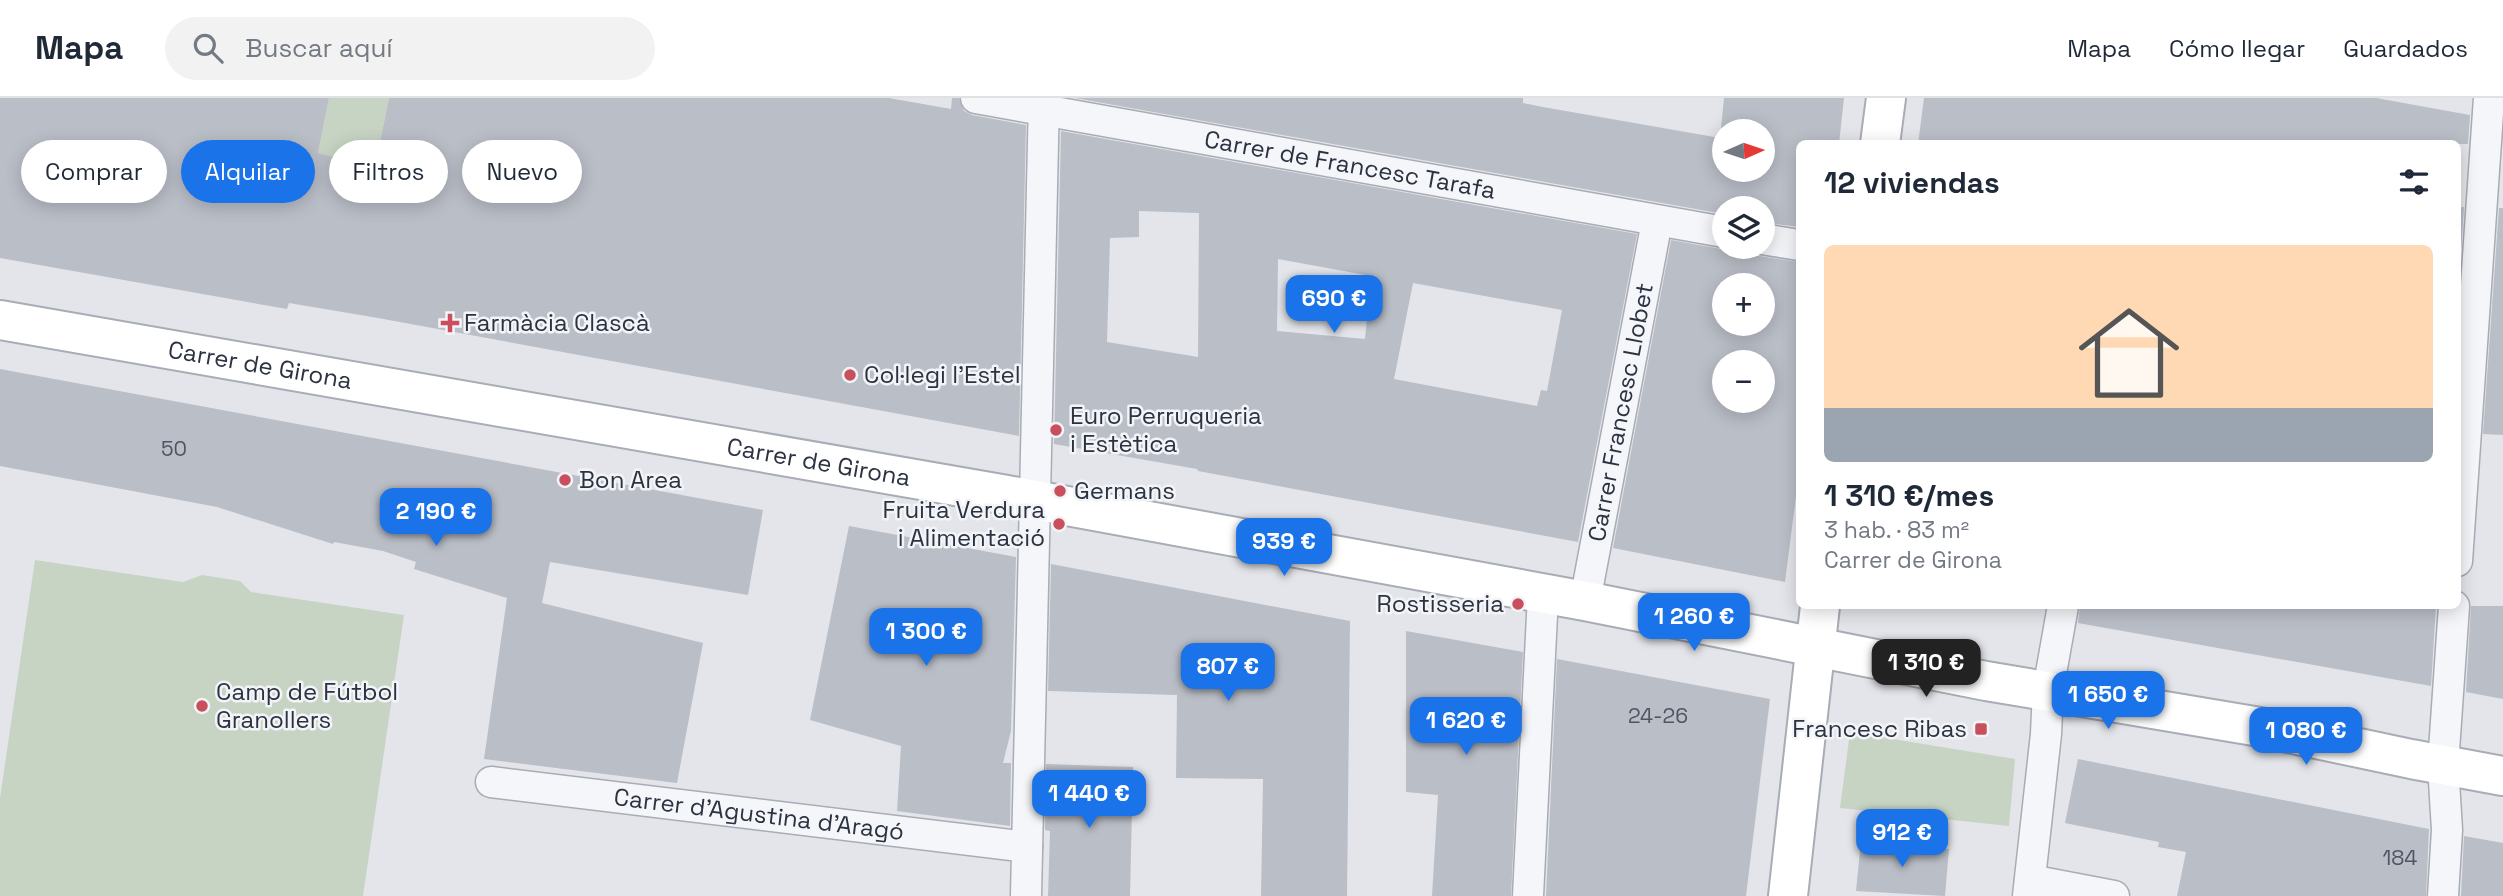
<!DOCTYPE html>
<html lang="es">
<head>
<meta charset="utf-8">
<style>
	body { margin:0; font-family:"Space Grotesk",sans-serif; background:#f2f2f3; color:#1f2937; height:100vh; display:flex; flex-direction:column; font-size:26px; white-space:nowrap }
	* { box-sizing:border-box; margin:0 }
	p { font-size:23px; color:#747a83 }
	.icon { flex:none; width:38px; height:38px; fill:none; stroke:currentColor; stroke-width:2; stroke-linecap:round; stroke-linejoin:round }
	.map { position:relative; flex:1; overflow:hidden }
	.sheet { position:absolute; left:1796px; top:42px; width:665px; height:469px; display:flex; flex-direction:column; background:#fff; border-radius:10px; box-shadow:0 4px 18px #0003 }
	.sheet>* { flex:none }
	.hud { position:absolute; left:21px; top:42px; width:665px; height:63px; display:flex; gap:14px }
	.needle { width:46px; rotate:87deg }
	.tools { position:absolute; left:1712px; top:21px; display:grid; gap:14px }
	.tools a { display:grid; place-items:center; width:63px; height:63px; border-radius:50%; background:#fff; box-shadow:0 4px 18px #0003; font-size:35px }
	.price { position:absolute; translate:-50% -60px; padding:0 16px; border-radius:14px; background:#1a73e8; color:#fff; font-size:23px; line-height:46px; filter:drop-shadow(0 2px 4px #0008) }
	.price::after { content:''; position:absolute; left:50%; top:42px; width:21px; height:16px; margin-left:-10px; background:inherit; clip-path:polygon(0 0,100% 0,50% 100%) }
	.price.active { background:#222; color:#fff }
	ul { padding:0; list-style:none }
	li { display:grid; align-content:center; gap:14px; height:371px; padding:0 28px }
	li+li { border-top:2px solid #e0e1e3 }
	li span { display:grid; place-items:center; height:217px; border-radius:10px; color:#555 }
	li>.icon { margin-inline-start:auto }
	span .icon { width:126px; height:126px; fill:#fffc; stroke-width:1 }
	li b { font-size:30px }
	h2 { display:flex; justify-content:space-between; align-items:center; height:84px; padding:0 28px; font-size:30px }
	.tag { padding:0 24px; border-radius:32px; background:#fff; box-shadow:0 4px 18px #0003; font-size:24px; line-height:63px }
	.tag.active { background:#1a73e8; color:#fff }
	header { display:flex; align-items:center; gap:42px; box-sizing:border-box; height:98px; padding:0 35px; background:#fff; border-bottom:2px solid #e0e1e3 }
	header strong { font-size:33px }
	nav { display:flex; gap:38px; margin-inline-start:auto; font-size:24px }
	.search { width:490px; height:63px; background:#f2f2f3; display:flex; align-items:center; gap:18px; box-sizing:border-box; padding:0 24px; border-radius:38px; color:#747a83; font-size:26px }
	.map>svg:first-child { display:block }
	.green { fill:#c7d4c4 }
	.building { fill:#babec7; fill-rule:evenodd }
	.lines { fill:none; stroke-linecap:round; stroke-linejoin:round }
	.street-casing { stroke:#a8acb4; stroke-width:33 }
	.secondary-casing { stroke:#a8acb4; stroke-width:42 }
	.street { stroke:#f5f6f9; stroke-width:30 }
	.secondary { stroke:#fff; stroke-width:38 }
	.poi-dot { fill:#c84f5b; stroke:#f2f4f7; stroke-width:2.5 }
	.labels { text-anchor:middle; stroke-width:5; stroke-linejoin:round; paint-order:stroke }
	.number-label { font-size:21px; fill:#4f5562 }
	.street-label { font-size:24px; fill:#2b3241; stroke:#f2f4f7 }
	.poi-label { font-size:24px; fill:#2b3241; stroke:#f2f4f7; text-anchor:start }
</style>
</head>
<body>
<header>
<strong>Mapa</strong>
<div class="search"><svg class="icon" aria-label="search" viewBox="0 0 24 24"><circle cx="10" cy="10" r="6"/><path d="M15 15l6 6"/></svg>Buscar aquí</div>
<nav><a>Mapa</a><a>Cómo llegar</a><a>Guardados</a></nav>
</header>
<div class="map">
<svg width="2503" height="798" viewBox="0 0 2503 798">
	<rect width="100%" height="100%" fill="#e3e5ea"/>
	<path class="green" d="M329,0H389L375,69L318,55Z
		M35,462L183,484L202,477L240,483L251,494L404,517L363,798H0V700Z
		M1850,634L2015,661L2009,728L1840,710Z"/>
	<path class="building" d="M0,0H329L318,55L375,69L389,0H889L951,11L952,0H959L964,13L972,17L1026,27L1019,338L378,220L289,205L287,211L0,160Z
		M1075,0H1523V5L1543,9L1720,40L1724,0H1844L1839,46H1799V129L1762,124V110H1724V116ZM1724,33H1762V72H1724Z
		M1924,0H2376L2470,17L2468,46H1918Z
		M1061,33L1637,136L1578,444L1198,373L1197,371L1054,346ZM1139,113L1199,115L1198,259L1107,244L1110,140L1139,139ZM1278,161L1371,178L1365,241L1277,233ZM1413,185L1562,212L1547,293L1541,292L1537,308L1394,281Z
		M2457,109H2464L2457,209Z
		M2499,110H2503V337L2483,336Z
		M1671,142L1721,151L1747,149L1752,155L1759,158L1799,164V375L1785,484L1613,450ZM1724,187H1762V226H1724ZM1724,264H1762V303H1724Z
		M0,271L763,412L748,497L550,464L542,505L703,545L677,685L484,661L507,500L414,471L416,464L383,453L334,444L333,446L217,409L0,368Z
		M849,428L1016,459L1011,633L1003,665H1011L1010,728L897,713L901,648L810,622Z
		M1051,466L1350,523L1347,798H1261L1263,681L1176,680L1177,597L1048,593Z
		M2080,508H2436L2431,588L2078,525Z
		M2471,508H2503V601L2466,594Z
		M1406,533L1523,554L1511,798H1432L1438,697L1406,694Z
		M1557,561L1770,601L1746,798H1546Z
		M2078,661L2429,731L2426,798H2177L2186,754L2158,749L2159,744L2065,725Z
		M1046,666L1133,669L1130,798H1048L1050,733L1045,732Z
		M2464,738L2503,745V798H2461Z
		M1861,743L1949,751L1945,798L1856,793Z"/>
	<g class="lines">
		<defs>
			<g id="street">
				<path id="s1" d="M976,0L1724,134"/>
				<path d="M1762,141L1799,147"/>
				<path d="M2457,463L2489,0"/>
				<path id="s2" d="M1585,503L1657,123"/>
				<path id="s3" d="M491,684L1027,749"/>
				<path d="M2030,782L2114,798"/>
				<path d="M1026,798L1044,0"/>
				<path d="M1528,798L1543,497"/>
				<path d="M2028,798L2046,636L2048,592L2063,508"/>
				<path d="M2443,798L2447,732L2443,667L2454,508"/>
			</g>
			<g id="secondary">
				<path d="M1880,46L1886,0"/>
				<path id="s4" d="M0,222L1007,397L1585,503L1986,583L2260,629L2411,661L2503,678"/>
				<path d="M1788,798L1820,508"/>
			</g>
		</defs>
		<use href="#street" class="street-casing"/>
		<use href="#secondary" class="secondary-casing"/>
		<use href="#street" class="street"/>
		<use href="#secondary" class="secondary"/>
	</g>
	<g class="poi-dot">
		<path d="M446.5 214.5h7v7h7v7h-7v7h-7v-7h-7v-7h7z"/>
		<circle cx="850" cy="277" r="7"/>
		<circle cx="1056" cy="332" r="7"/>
		<circle cx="565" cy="382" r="7"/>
		<circle cx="1060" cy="393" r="7"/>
		<circle cx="1059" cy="426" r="7"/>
		<circle cx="1518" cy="506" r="7"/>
		<circle cx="202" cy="608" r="7"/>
		<rect x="1974" y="624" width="14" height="14" rx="3.5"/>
	</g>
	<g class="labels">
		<g class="number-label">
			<text x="174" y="358">50</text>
			<text x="1658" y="625">24-26</text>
			<text x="2400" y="767">184</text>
		</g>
		<g class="street-label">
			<text dy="8" stroke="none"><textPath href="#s1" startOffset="380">Carrer de Francesc Tarafa</textPath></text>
			<text dy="8" stroke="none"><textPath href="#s4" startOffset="264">Carrer de Girona</textPath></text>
			<text dy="8" stroke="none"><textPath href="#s2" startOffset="192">Carrer Francesc Llobet</textPath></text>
			<text dy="8" stroke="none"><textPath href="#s4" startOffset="831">Carrer de Girona</textPath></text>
			<text dy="8" stroke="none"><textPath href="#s3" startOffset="270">Carrer d'Agustina d'Aragó</textPath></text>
		</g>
		<g class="poi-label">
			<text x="464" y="233">Farmàcia Clascà</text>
			<text x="864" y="285">Col·legi l'Estel</text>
			<text x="1070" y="326">Euro Perruqueria<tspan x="1070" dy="28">i Estètica</tspan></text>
			<text x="579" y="390">Bon Area</text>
			<text x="1074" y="401">Germans</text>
			<text x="1045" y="420" text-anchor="end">Fruita Verdura<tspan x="1045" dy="28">i Alimentació</tspan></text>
			<text x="1504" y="514" text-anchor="end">Rostisseria</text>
			<text x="216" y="602">Camp de Fútbol<tspan x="216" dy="28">Granollers</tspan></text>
			<text x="1967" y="639" text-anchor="end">Francesc Ribas</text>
		</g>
	</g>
</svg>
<div class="tools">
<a><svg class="needle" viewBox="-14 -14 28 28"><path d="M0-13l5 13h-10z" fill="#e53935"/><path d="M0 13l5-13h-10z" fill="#747a83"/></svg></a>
<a><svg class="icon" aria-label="layers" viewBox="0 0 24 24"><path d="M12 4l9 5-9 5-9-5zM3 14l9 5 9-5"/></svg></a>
<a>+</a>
<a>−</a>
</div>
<b class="price" style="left:1334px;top:237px">690 €</b>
<b class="price" style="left:436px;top:450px">2 190 €</b>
<b class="price" style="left:1284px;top:480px">939 €</b>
<b class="price" style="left:1694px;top:555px">1 260 €</b>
<b class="price" style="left:926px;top:570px">1 300 €</b>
<b class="price active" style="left:1926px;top:601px">1 310 €</b>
<b class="price" style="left:1228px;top:605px">807 €</b>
<b class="price" style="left:2108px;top:633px">1 650 €</b>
<b class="price" style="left:1466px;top:659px">1 620 €</b>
<b class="price" style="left:2306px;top:669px">1 080 €</b>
<b class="price" style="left:1089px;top:732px">1 440 €</b>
<b class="price" style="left:1902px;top:771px">912 €</b>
<div class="hud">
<a class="tag">Comprar</a>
<a class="tag active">Alquilar</a>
<a class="tag">Filtros</a>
<a class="tag">Nuevo</a>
</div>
<section class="sheet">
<h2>12 viviendas<svg class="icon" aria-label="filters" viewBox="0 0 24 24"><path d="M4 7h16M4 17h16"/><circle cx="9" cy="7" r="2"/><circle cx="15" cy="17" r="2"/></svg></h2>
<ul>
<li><span style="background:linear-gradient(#ffd9b3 75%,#9aa5b1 0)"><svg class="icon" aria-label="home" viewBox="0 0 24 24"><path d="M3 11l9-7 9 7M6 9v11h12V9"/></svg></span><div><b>1 310 €/mes</b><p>3 hab. · 83 m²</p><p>Carrer de Girona</p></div></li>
</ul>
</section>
</div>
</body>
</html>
